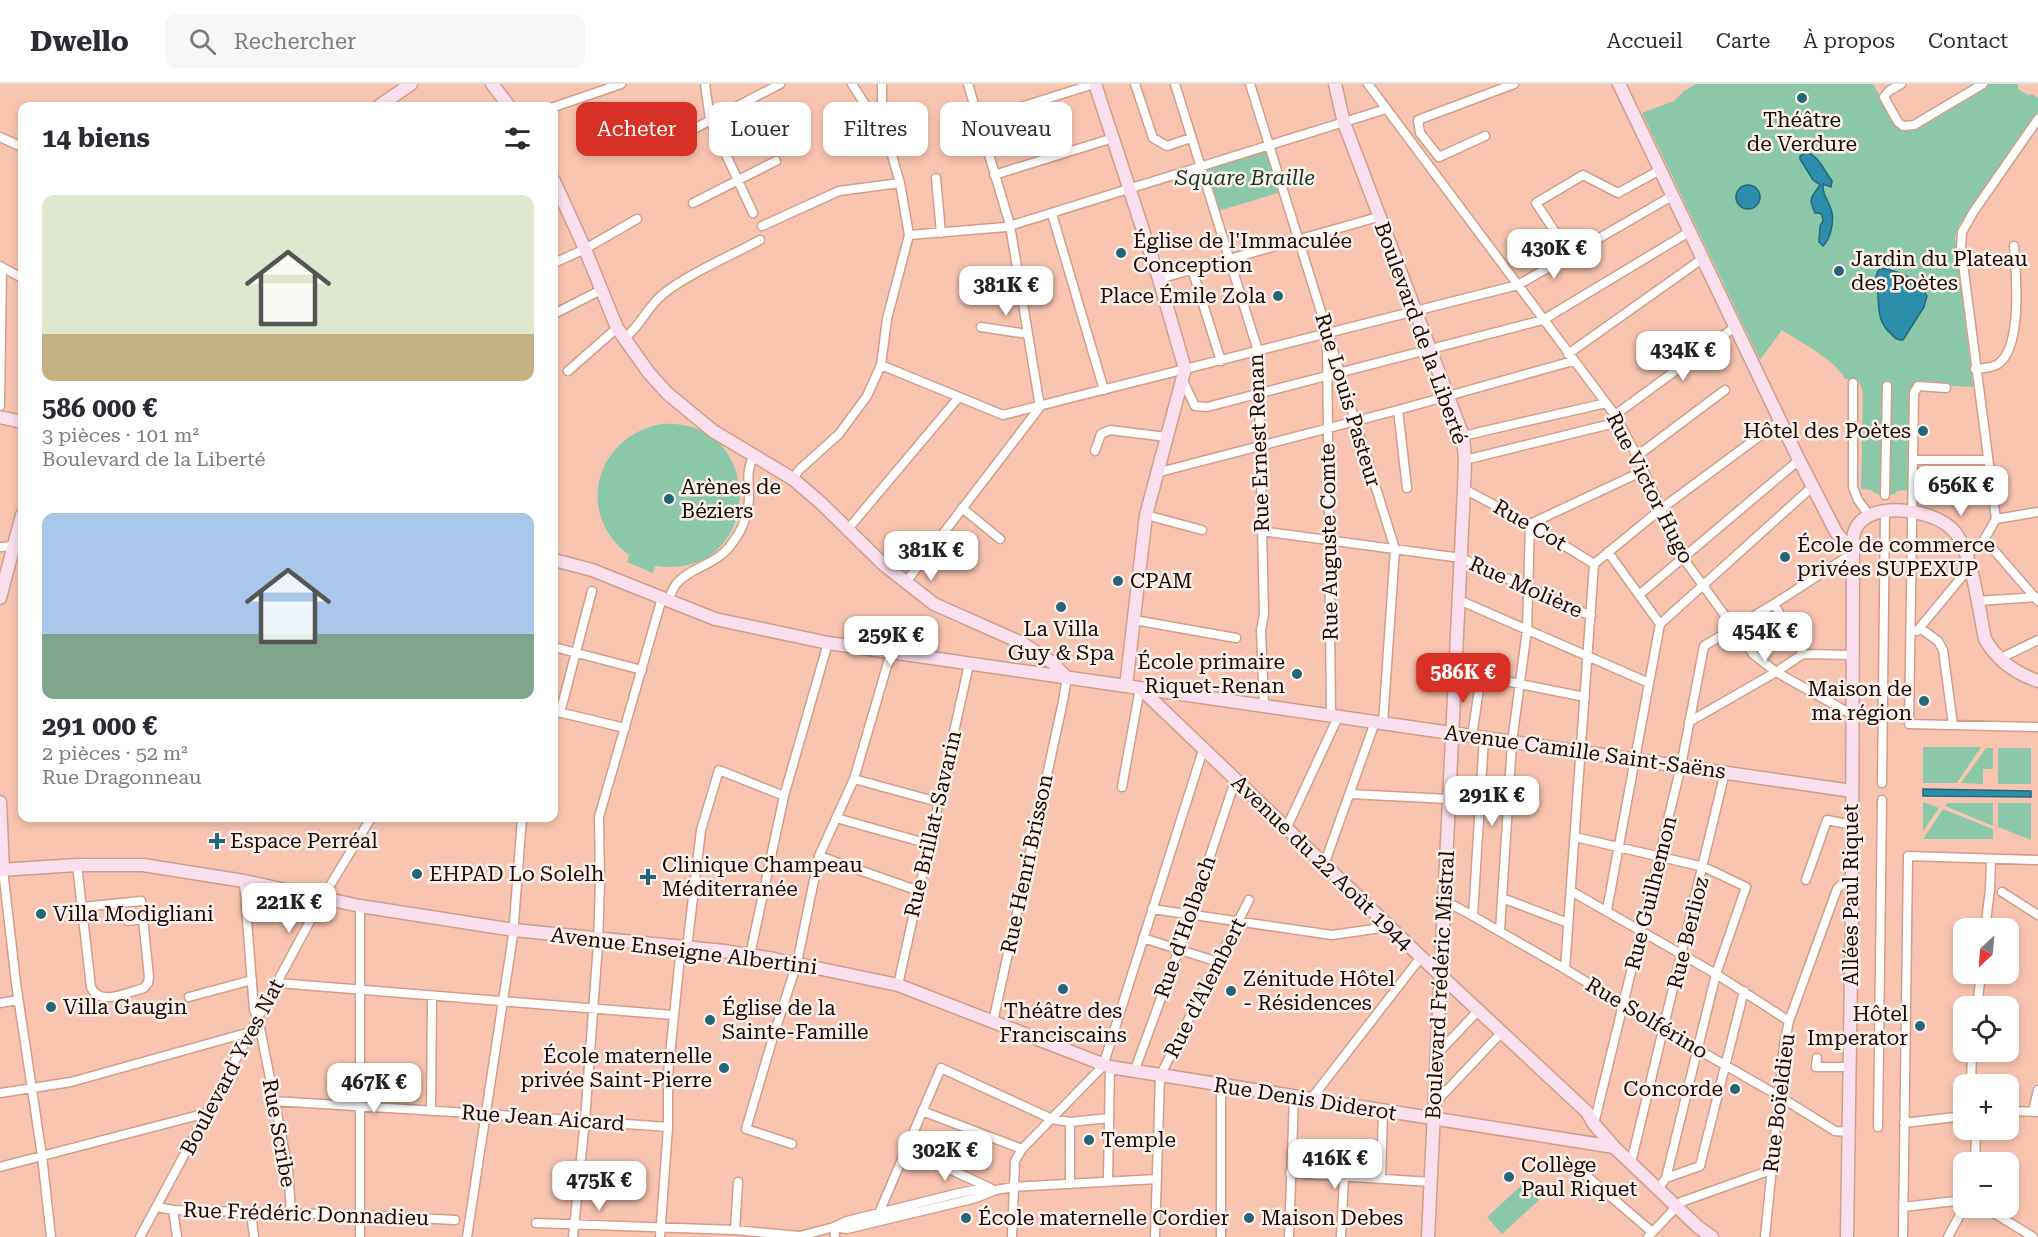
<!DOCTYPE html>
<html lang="fr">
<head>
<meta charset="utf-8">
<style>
	body { margin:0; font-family:"Roboto Serif",serif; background:#f7f7f7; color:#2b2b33; height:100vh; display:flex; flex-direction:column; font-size:22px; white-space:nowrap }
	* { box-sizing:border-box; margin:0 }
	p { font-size:20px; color:#7c7c81 }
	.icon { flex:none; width:33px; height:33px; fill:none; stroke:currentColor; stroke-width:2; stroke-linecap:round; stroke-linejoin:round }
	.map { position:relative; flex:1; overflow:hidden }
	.details { position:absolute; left:18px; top:18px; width:540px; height:720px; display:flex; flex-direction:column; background:#fff; border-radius:12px; box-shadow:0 3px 9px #0003 }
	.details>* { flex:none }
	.hud { position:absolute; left:576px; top:18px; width:570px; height:54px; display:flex; gap:12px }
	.needle { width:39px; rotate:206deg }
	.fabs { position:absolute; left:1953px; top:834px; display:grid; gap:12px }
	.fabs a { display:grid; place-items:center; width:66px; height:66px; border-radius:12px; background:#fff; box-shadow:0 3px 9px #0003; font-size:30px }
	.price { position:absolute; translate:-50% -51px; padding:0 14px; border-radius:12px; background:#fff; color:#222; font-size:20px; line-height:39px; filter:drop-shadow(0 2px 3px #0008) }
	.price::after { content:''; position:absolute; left:50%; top:36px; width:18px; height:14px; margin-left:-9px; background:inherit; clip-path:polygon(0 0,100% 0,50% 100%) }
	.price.on { background:#d93025; color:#fff }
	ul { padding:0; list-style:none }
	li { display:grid; align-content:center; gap:12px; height:318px; padding:0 24px }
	li span { display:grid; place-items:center; height:186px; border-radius:12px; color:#555 }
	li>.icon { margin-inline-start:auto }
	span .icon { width:108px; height:108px; fill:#fffc; stroke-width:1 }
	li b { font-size:26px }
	h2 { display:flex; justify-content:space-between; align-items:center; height:72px; padding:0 24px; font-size:26px }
	.pill { padding:0 21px; border-radius:12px; background:#fff; box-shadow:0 3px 9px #0003; font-size:21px; line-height:54px }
	.pill.on { background:#d93025; color:#fff }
	header { display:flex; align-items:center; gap:36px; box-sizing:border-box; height:84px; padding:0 30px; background:#fff; border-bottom:2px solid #e1e1e2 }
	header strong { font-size:28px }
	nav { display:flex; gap:33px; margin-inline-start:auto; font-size:21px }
	.search { width:420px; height:54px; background:#f7f7f7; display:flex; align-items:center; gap:15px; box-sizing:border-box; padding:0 21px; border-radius:12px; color:#7c7c81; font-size:22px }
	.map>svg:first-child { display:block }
	.green { fill:#8bc8aa }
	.water { fill:#2d8eab; stroke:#276679; stroke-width:1.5 }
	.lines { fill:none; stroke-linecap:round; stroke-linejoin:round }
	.street-casing { stroke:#d19e8a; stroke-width:11 }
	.secondary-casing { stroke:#d19e8a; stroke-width:15 }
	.street { stroke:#fff; stroke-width:8 }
	.secondary { stroke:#fadfef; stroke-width:12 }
	.poi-dot { fill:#25657a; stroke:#fcf1ec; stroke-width:2 }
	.labels { text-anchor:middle; stroke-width:5; stroke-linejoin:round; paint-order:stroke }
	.poi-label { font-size:21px; fill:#1a0904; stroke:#fcf1ec; text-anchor:start }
	.park-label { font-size:21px; font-style:italic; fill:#143829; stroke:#fcf1ec }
	.street-label { font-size:21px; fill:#1a0904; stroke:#fcf1ec }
</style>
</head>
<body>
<header>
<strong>Dwello</strong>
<div class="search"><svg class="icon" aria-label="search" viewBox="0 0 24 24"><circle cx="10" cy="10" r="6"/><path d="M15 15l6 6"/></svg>Rechercher</div>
<nav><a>Accueil</a><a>Carte</a><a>À propos</a><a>Contact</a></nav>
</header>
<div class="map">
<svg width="2038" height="1153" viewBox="0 0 2038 1153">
	<rect width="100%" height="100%" fill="#fac5b0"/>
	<path class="green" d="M1696,0H1873L1895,37L1896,42L1904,46L1914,43L1988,0H2018V5L2028,11L2032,10L2038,14V28L1973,120L1959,141L1955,153L1973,303L1923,300L1909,307L1908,406L1897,407L1895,410C1887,412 1877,412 1871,406L1861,405L1863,307L1858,296L1845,295C1835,275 1801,259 1782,246L1760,276L1642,29L1674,17L1684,7Z
		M1270,62L1284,107L1215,128L1201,84Z
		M661,340C769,332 765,498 655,482L653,489L627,478L629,471C574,430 595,353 661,340Z
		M1923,663H1981L1957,699H1923Z
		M1986,664H1993V685H1983V700L1961,699Z
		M1998,664H2031V700H1998Z
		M1923,718L1939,724L1923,747Z
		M1947,719H1993V742L1945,722Z
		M1998,719H2031V756L1998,743Z
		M1943,725L1993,745V755H1923Z
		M1525,1098L1540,1115L1502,1150L1487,1133Z"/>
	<path class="water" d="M1807,68C1819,73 1824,86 1832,97L1831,103L1823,100C1822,112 1830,118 1832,129C1834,140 1830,155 1823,162L1819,158L1820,142L1823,137L1822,131L1819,129H1815C1808,114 1811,114 1820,101L1813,96L1800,75V72Z
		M1736 113a12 12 0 1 1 24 0a12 12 0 1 1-24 0Z
		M1881,184C1899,187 1918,195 1927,212L1924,223L1903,256C1897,256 1895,254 1891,250C1878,238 1879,227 1878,211C1878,201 1872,191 1881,184Z
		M1923,705L2031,707V713L1923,712Z"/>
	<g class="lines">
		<defs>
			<path id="street" d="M705,0L710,36L753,129
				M852,0L868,25L885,47
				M1135,0L1153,54L1167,62L1191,54
				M1175,0L1258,267L1264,530L1261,546L1264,622
				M1250,0L1395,465L1383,639
				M1368,0L1615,331L1637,372L1683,474L1753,570L1776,588L1853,631
				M1901,0L1889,7L1884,13L1898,38L1903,42L1914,41L1983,0
				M554,23L621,0
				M979,36L1094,0
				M1485,52L1439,73L1420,49L1418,36L1514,0
				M0,53L22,63
				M665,60L780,0
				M994,91L1113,54
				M936,94L941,149
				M693,119L776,77
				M1052,130L1104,306
				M762,142L839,107L900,99
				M909,151L1006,143L1386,25
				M1571,172L1536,119L1583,91L1618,109L1660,86
				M554,179L585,165L637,135
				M0,182L22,194
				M1192,185L1221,277
				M1159,195L1378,133
				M554,230L601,206
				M981,243L1027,250
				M625,254C640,242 647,224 662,211C687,190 731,172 760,156
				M1327,254L1331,632
				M1568,270L1702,175
				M881,281L1003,331L1518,201L1672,112
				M1975,285C1982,284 1993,284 1998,280C2023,263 2016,189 2014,162
				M568,287L617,244
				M1182,295L1195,322L1207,323L1543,236L1689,148
				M1853,299V403L1858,416L1869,431
				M1946,304L1918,302L1914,309L1909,640L2038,643
				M0,322L2,183
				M1398,326L1407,404
				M1615,331L1735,243
				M1463,352L1606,319
				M1095,367L1101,350L1110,346L1166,353
				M1637,372L1725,306
				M1465,376L1619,338
				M1914,376H1988
				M1156,389L1398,326L1573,277
				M793,395L799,386L839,350L867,312L881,281L887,235L909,151L900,99L885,47L882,29V0
				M1464,405L1530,440L1594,480
				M1885,411L1887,302
				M962,424L1000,455
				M1146,431L1202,446
				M1996,435L2038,428
				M848,445L959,313
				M1261,447L1461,474L1591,532
				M1985,456L2038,517
				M0,463L14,462
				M1608,468L1660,540
				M1967,470L1981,461L1996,435L1961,164L1962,148L1974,127L2038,35
				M1594,480L1661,425L1780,337
				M906,498L1040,323L1010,141L968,0
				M1639,511L1799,376
				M668,516C671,510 673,504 677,499C692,482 718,481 733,458C743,445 748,430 749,414C749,399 746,387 753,373
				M1459,516L1649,599
				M1977,517L2038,513
				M1774,520L1803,570
				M1134,536L1236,554
				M1920,544L1938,557L1943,566L1953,641
				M1917,547L1970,483
				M554,563L642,586
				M1999,575L2038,556
				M1455,587L1585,613
				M1063,617L1067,594
				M554,627L625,644
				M560,629L592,507
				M1689,638L1776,588L1803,570L1853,571
				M1472,652L1481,592
				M854,695L938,718
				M1882,699L1885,427
				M1122,703L1140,604
				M1350,710L1449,715
				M836,734L929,760
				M1286,745L1338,633
				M1575,753L1704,783L1746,803L1716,890L1666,1094L1658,1105
				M819,772L919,807
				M77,781L91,903C99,923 128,908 144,904L148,899L149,893L143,835L128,837
				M1324,781L1375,638
				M3,786L16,899L42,1072L51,1153
				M1806,796L1827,736L1852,741
				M244,797L254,926L258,934L288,1085L291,1128
				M1571,807L1716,890L1789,937
				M2002,808L2038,831
				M1502,814L1568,839
				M1444,819H1449L1473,832L1565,885L1697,965L1777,1011L1835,1047L1849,1048
				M360,822V1153
				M82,823L141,817
				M1152,825L1332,851L1381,844L1386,840
				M1607,826L1660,540L1812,403
				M1473,832L1484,654
				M1985,844L1990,806L1991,775
				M1500,847L1512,658L1527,546L1530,440L1643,387
				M1143,854L1218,878
				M687,864L701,746L719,686L784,712
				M750,871L784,712L828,559
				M1565,885L1594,480
				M278,899L673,931
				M898,901L969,580
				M189,913L252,896
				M0,919L18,916
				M1977,922L1981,890
				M993,938L1062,622
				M1437,970L1478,927
				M1817,974L1816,983H1850
				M1134,988L1179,865L1235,697
				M1971,1000L1972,968
				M0,1009L71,998L250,948
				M1311,1015L1421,873
				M273,1017L486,1030L668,1043
				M1434,1020L1501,949
				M431,1027L432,913
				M922,1027L1022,1065
				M2008,1027L2038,1028
				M2033,1027L2038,1006
				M1070,1038V1100
				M1904,1039L1964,1032
				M1594,1040L1681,682L1704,562L1774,520L1853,469
				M1878,1043L1882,716
				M792,1060L746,1045L774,950L797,879L819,772L854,695L891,568
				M906,1065L990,1104
				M1975,1078L1976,1046
				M1631,1079L1725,688
				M0,1083L207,1029
				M1582,1088L1652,1148
				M1290,1089L1431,1098
				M1666,1094L1700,1082L1744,907
				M1381,1095L1383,1027
				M1108,1097L1110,983
				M157,1123L173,1126L360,1131L455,1136
				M1903,1123L1964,1116
				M1986,1124L2033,1153
				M173,1126L177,1153
				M251,1127L254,1153
				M879,1129L941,984L1052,1035L1070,1038L1109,1034
				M536,1139L735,1146L800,1152
				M834,1143L847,1145L976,1114L996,1106L1013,1103L1157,1095
				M834,1143L835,1153
				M735,1146L738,1098
				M140,1153L323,813L371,734
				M467,1153L513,851L522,734
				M573,1153L585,1036L598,860L600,798L599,733L662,514
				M660,1153L668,1043V990L681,863
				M796,1153L834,1143L847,1137L955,1110L973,1106H992
				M1012,1153L1015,1077L1022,1065L1103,982L1203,666
				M1155,1153L1160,992L1249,816
				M1221,1153V1002
				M1289,1153L1294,1013
				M1341,1153L1344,1093
				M1648,1153L1681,1118L1771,1086
				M1765,1153L1784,961L1789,937L1837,805L1852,791
				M1903,1153L1908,772L2038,776
				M1948,1153L1964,1123"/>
			<path id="secondary" d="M492,0L509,22
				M1095,0L1159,195L1185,285L1146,431L1126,602
				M1335,0L1344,39L1463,352L1465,376L1464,405L1428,1153
				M1619,0L1799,376L1836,448L1853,469
				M379,22L411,0
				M554,97L585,165L617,244L649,289L667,309L713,347L793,395L822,420L883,480L934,520L1022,559L1053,579L1067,594
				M0,333L22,338
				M554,476L592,486L715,535L828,559L1852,707
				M0,514L22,431
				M1140,604L1421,873L1587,1028L1594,1040L1614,1063L1698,1143L1712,1153
				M0,718L3,786
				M0,786L77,781H143L244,797L360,822L514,846L724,867L774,875L898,901L1110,983L1614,1063
				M1847,1153L1852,825L1853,469C1853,462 1852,453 1855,446C1868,415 1934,425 1953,446C1972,466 1979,527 1985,555C1997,576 2014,589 2038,597"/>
		</defs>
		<use href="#street" class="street-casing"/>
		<use href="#secondary" class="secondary-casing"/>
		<use href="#street" class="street"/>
		<use href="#secondary" class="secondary"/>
	</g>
	<g class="poi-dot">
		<circle cx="1802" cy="14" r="6"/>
		<circle cx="1121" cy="169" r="6"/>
		<circle cx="1839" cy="187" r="6"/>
		<circle cx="1278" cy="212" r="6"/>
		<circle cx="1923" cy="347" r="6"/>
		<circle cx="669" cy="415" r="6"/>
		<circle cx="1785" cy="473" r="6"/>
		<circle cx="1118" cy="497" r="6"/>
		<circle cx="1061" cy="523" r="6"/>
		<circle cx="1297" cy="590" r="6"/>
		<circle cx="1924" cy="617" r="6"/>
		<path d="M214 748h6v6h6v6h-6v6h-6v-6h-6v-6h6z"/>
		<circle cx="417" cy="790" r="6"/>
		<path d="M645 784h6v6h6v6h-6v6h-6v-6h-6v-6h6z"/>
		<circle cx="41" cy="830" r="6"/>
		<circle cx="1063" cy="905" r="6"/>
		<circle cx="1231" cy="907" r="6"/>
		<circle cx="51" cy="923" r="6"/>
		<circle cx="710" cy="936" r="6"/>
		<circle cx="1920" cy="942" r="6"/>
		<circle cx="724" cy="984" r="6"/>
		<circle cx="1735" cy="1005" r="6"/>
		<circle cx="1089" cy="1056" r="6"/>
		<circle cx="1509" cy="1093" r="6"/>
		<circle cx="966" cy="1134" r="6"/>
		<circle cx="1249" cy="1134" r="6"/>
	</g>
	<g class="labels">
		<g class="poi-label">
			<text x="1802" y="43" text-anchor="middle">Théâtre<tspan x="1802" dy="24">de Verdure</tspan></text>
			<text x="1133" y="164">Église de l'Immaculée<tspan x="1133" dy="24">Conception</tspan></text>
			<text x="1851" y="182">Jardin du Plateau<tspan x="1851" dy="24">des Poètes</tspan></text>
			<text x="1266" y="219" text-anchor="end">Place Émile Zola</text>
			<text x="1911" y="354" text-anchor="end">Hôtel des Poètes</text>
			<text x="681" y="410">Arènes de<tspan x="681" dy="24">Béziers</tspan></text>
			<text x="1797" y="468">École de commerce<tspan x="1797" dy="24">privées SUPEXUP</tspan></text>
			<text x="1130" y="504">CPAM</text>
			<text x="1061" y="552" text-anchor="middle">La Villa<tspan x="1061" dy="24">Guy &amp; Spa</tspan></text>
			<text x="1285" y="585" text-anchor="end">École primaire<tspan x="1285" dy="24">Riquet-Renan</tspan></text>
			<text x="1912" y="612" text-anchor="end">Maison de<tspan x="1912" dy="24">ma région</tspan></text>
			<text x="230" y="764">Espace Perréal</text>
			<text x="662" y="788">Clinique Champeau<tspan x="662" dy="24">Méditerranée</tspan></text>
			<text x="429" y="797">EHPAD Lo Solelh</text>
			<text x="53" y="837">Villa Modigliani</text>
			<text x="1243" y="902">Zénitude Hôtel<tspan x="1243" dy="24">- Résidences</tspan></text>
			<text x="63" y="930">Villa Gaugin</text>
			<text x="722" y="931">Église de la<tspan x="722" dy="24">Sainte-Famille</tspan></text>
			<text x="1063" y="934" text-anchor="middle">Théâtre des<tspan x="1063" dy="24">Franciscains</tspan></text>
			<text x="1908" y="937" text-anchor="end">Hôtel<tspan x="1908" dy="24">Imperator</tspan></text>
			<text x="712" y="979" text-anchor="end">École maternelle<tspan x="712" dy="24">privée Saint-Pierre</tspan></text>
			<text x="1723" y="1012" text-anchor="end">Concorde</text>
			<text x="1101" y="1063">Temple</text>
			<text x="1521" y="1088">Collège<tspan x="1521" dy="24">Paul Riquet</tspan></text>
			<text x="978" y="1141">École maternelle Cordier</text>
			<text x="1261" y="1141">Maison Debes</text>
		</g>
		<g class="park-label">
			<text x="1245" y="101">Square Braille</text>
		</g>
		<g class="street-label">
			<text transform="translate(1421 249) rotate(70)" y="7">Boulevard de la Liberté</text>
			<text transform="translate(1348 316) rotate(73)" y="7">Rue Louis Pasteur</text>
			<text transform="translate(1259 359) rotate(-92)" y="7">Rue Ernest Renan</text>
			<text transform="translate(1650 404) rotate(63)" y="7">Rue Victor Hugo</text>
			<text transform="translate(1530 441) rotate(30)" y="7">Rue Cot</text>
			<text transform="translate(1329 458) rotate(-91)" y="7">Rue Auguste Comte</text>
			<text transform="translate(1526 503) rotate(24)" y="7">Rue Molière</text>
			<text transform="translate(1585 668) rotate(8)" y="7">Avenue Camille Saint-Saëns</text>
			<text transform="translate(933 740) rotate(-77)" y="7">Rue Brillat-Savarin</text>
			<text transform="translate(1322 779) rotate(44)" y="7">Avenue du 22 Août 1944</text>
			<text transform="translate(1027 780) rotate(-78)" y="7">Rue Henri Brisson</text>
			<text transform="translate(1651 809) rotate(-76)" y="7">Rue Guilhemon</text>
			<text transform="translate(1851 811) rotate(-90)" y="7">Allées Paul Riquet</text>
			<text transform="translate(1185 843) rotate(-71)" y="7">Rue d'Holbach</text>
			<text transform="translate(1688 849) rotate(-76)" y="7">Rue Berlioz</text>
			<text transform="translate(684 867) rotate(7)" y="7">Avenue Enseigne Albertini</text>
			<text transform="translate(1440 901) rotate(-87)" y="7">Boulevard Frédéric Mistral</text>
			<text transform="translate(1205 904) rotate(-63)" y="7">Rue d'Alembert</text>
			<text transform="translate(1647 934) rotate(31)" y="7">Rue Solférino</text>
			<text transform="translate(232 983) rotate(-62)" y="7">Boulevard Yves Nat</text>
			<text transform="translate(1305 1015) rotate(9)" y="7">Rue Denis Diderot</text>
			<text transform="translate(1779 1019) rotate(-83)" y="7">Rue Boïeldieu</text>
			<text transform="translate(543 1034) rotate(4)" y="7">Rue Jean Aicard</text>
			<text transform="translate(279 1049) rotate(80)" y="7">Rue Scribe</text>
			<text transform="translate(306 1130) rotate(2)" y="7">Rue Frédéric Donnadieu</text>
		</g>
	</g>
</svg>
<div class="fabs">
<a><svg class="needle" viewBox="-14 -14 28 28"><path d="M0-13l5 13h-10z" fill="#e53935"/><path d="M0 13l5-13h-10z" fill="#7c7c81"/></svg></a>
<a><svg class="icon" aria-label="locate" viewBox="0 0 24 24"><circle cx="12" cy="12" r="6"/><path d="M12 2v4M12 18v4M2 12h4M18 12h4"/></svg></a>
<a>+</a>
<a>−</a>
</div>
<b class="price" style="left:1554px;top:196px">430K €</b>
<b class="price" style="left:1006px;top:233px">381K €</b>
<b class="price" style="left:1683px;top:298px">434K €</b>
<b class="price" style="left:1961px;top:433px">656K €</b>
<b class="price" style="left:931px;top:498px">381K €</b>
<b class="price" style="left:1765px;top:579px">454K €</b>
<b class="price" style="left:891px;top:583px">259K €</b>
<b class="price on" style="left:1463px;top:620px">586K €</b>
<b class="price" style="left:1492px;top:743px">291K €</b>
<b class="price" style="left:289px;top:850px">221K €</b>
<b class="price" style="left:374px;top:1030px">467K €</b>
<b class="price" style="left:945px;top:1098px">302K €</b>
<b class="price" style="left:1335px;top:1106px">416K €</b>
<b class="price" style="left:599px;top:1128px">475K €</b>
<div class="hud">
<a class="pill on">Acheter</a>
<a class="pill">Louer</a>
<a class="pill">Filtres</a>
<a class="pill">Nouveau</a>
</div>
<section class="details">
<h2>14 biens<svg class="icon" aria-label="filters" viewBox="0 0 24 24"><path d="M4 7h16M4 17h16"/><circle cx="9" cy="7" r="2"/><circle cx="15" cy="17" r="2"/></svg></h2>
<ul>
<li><span style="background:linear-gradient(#dfe7d0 75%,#c2b280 0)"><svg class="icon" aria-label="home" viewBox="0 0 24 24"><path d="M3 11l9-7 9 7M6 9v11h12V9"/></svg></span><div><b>586 000 €</b><p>3 pièces · 101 m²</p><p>Boulevard de la Liberté</p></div></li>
<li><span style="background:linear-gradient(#a9c7e8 65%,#7fa58c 0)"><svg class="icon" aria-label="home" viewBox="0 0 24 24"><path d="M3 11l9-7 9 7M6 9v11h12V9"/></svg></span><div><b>291 000 €</b><p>2 pièces · 52 m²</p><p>Rue Dragonneau</p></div></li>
</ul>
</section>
</div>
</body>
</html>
